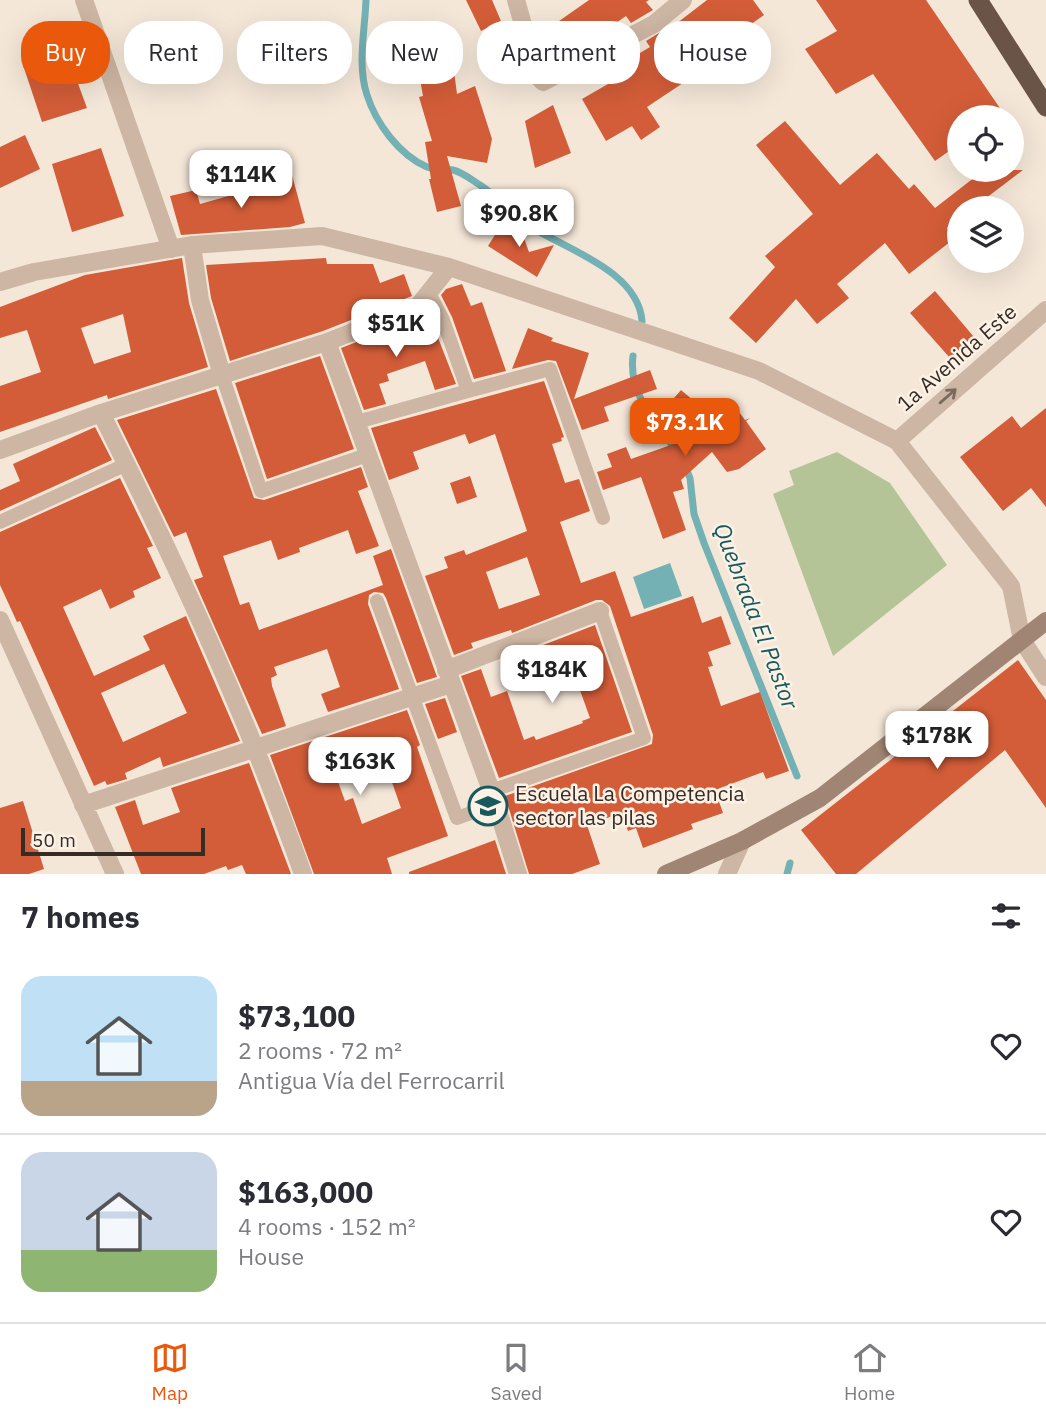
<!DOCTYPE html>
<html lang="en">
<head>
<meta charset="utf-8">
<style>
	body { margin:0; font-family:"IBM Plex Sans",sans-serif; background:#f7f7f7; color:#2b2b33; height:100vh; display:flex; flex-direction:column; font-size:26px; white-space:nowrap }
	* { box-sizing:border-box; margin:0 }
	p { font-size:23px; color:#7c7c81 }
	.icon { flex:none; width:38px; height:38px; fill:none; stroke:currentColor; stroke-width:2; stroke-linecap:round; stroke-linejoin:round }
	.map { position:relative; height:874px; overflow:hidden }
	.details { display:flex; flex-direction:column; background:#fff; flex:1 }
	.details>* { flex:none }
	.top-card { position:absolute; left:21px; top:21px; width:1004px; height:63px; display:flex; gap:14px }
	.tools { position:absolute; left:947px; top:105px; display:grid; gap:14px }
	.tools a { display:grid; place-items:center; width:77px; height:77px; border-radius:50%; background:#fff; box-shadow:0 7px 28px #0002; font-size:35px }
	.scale { position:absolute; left:21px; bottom:18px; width:184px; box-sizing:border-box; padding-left:7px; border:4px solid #372b26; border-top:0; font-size:19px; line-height:24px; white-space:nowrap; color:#372b26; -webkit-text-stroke:5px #fbf1e5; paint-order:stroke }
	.price { position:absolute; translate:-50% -60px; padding:0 16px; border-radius:14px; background:#fff; color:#222; font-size:23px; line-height:46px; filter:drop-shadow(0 2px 4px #0008) }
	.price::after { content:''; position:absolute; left:50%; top:42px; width:21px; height:16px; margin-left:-10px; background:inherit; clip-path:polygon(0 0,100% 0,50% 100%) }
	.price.active { background:#ea580c; color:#fff }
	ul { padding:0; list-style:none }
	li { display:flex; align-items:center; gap:21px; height:175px; padding:0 21px }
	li+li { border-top:2px solid #e1e1e2 }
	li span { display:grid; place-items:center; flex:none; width:196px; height:140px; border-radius:21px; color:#555 }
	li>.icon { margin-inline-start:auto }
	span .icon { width:84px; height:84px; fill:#fffc; stroke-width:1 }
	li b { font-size:30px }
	h2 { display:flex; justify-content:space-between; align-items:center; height:84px; padding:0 21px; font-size:30px }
	.chip { padding:0 24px; border-radius:28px; background:#fff; box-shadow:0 7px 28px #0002; font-size:24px; line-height:63px }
	.chip.active { background:#ea580c; color:#fff }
	.tabs { display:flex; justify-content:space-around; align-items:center; height:98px; border-top:2px solid #e1e1e2; background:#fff; font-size:19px; color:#7c7c81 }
	.tabs a { display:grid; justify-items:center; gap:4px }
	.tabs .active { color:#ea580c }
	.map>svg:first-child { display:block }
	.green { fill:#b5c497 }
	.water { fill:#74b1b4 }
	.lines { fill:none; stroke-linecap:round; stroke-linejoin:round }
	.stream { stroke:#74b1b4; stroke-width:7 }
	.building { fill:#d35d38; fill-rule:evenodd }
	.service { stroke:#cdb6a3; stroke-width:14 }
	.minor { stroke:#cdb6a3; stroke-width:18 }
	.secondary { stroke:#a18574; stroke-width:18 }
	.trunk { stroke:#6a5448; stroke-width:19 }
	.oneway { stroke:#7a6a5e }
	.labels { text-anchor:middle; stroke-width:5; stroke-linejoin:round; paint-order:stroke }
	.street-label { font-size:21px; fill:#372b26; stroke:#fbf1e5 }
	.poi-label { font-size:21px; fill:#372b26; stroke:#fbf1e5; text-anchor:start }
	.water-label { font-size:23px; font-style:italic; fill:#17595d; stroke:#fbf1e5 }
</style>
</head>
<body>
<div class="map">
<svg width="1046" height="874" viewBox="0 0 1046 874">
	<rect width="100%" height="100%" fill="#f4e7d8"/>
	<path class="green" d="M837,452L890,483L947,565L833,656L773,494L794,485L789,471Z"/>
	<path class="water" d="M670,563L682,596L644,609L633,577Z"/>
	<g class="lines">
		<path class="stream" d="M366,0C365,30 357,65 367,95C376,123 399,155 427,167C434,170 444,168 453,170C462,172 472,180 480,185C496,195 509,212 525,223C561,248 638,269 642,321
			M633,356C628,395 657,423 677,452
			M685,466L690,478L694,514L704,543L797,776
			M787,874L790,863"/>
	</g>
	<path class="building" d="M466,0H492L501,21L481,31Z
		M589,0H649L646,2L653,10L631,23L626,16L593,39L592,37L554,53L542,33Z
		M707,0H753L764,15L740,32L735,24L703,50L713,63L647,107L660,127L641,140L632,126L606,141L582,99L608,84L603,75L650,47L646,41L667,28L668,30Z
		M816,0H926L1006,117H959V144L935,161L873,74L836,94L805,49L837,31Z
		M435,41L440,73L454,71L457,94L475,86L492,139L487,163L447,156L461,206L437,212L429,179H431L425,142L432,141L419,97L423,96L414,45Z
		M66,51L87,108L42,122L23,65Z
		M553,105L571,153L535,168L525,121Z
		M785,121L840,185L877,153L909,189L914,184L935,208L984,170H1023L973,208H959V219L947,228L955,238L909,274L885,243L837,284L849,298L817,324L796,299L756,343L729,318L775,267L765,256L813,214L756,145Z
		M25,135L40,169L0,188V147Z
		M101,148L124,216L72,232L52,164Z
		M292,175L305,223L290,227L181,235L170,196L196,190L200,204L271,184L270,181Z
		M505,219L521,230L529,252L554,245L537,277L488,246Z
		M182,258L189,303L208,367L108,399L107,395L0,432V386L41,372L27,330L0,338V307L85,275ZM123,314L131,352L94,364L81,328Z
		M326,258L327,264H373L380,283L404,274L412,296L323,331L230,361L211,298L206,265Z
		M462,284L471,306L482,302L506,371L474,379L452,317L441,295L446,289Z
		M935,291L974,337L950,358L910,313Z
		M428,312L456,384L435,390L425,361L387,374L389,381L379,384L386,404L364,410L341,348L422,317Z
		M528,328L553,338L551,341L589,353L574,399L650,370L657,389L604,407L609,421L582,430L556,361L548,360L512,369Z
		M320,356L354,449L267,479L235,383Z
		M544,381L564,437L561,438L562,441L552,444L565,483L579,479L590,511L560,522L581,583L615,571L631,617L693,596L702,623L721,616L731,644L708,652L713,666L708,667L721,706L760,692L789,771L766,779L763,772L715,790L723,813L691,824L693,829L643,848L636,828L628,831L621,813L587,825L600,864L572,874H529L505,796L652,744L653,735L610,606L602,600H596L512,633L511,630L471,643L473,648L454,655L425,576L448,568L444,557L464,550L466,555L527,531L495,434L469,444L465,434L413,452L419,469L389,480L371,428ZM527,557L540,595L499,609L486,572Z
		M216,389L254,498L264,500L361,467L368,487L358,491L379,546L356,554L348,530L299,548L300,552L278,560L271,540L223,556L240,605L249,602L259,630L326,606L383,585L373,556L391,549L437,677L417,683L386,598L383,593L374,592L369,595L368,604L399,689L328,712L321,694L340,687L327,649L274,667L277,675L271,678L272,686L286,726L262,734L194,580L203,577L186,532L174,537L117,420Z
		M681,390L713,417L730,400L745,420L750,418L746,421L766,449L739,469L727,472L712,452L681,480L684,489L673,492L686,530L663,539L641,477L603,490L597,472L612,467L607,454L626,447L631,459L702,434L668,405Z
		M1046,408V507L1031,488L1003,511L960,457L1012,416L1021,428Z
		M95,427L112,460L0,511V490L20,481L13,464Z
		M470,476L477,497L457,504L450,483Z
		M120,478L153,546L147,548L161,578L133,591L135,597L110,609L101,589L63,607L94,676L150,650L143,636L186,616L240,741L163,767L160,757L125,773L127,779L107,785L105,781L94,786L20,621L17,622L0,585V532ZM164,664L187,713L123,742L101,693Z
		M595,625L632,732L499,778L461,676L481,669L491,697L507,691L524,740L534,736L536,740L583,723L582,721L590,718L572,668L530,682L520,654Z
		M1018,660L1046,700V808L1005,750L856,874H836L801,830Z
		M445,698L457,732L438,739L425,704Z
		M407,710L420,745L417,747L448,836L387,858L392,874H314L270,755ZM380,748L401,808L362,824L353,798L345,801L332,765Z
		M249,763L291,874H246L242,865L228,870L226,866L204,874H141L115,807L135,800L143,825L180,812L171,788Z
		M23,801L44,869L29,874H0V808Z
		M495,840L506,874H409V872Z"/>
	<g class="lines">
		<path class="service" d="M222,375L261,491L367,455
			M468,391L550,369L603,518
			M357,422L468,391L443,320L429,293
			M0,522L127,464
			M377,601L457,818L496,804
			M491,791L644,738L600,611"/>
		<path class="minor" d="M84,0L171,249
			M516,0L538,77L543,82L654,24L683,0
			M192,245L200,300L222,375
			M0,282L34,272L192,245L322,236L449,267L759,371L897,441L1011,586L1022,640L1046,677
			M327,342L496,804L518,874
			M101,413C176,563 247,716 303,874
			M897,441L1046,310
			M0,450L101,413L327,342L418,306L449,267
			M0,620L115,874
			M446,670L600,611
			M83,805L451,684
			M727,874L742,841"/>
		<path class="secondary" d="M666,874L742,841L820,798L1046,621"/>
		<path class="trunk" d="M978,0L1046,107"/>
	</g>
	<defs><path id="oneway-shaft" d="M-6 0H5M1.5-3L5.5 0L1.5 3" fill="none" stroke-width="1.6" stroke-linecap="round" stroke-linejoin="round" transform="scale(1.75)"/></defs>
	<use class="oneway" href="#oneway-shaft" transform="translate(948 396) rotate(-41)"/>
	<defs>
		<symbol id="school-ring" viewBox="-11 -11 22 22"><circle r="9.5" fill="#fbf1e5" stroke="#17595d" stroke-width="1.5"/><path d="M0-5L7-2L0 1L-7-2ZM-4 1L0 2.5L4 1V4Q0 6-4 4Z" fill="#17595d"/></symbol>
	</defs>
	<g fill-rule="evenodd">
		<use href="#school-ring" x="466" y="784" width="44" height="44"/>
	</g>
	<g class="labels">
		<g class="street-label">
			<text transform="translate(957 358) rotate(-41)" y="7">1a Avenida Este</text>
		</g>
		<g class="poi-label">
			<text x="515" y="801">Escuela La Competencia<tspan x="515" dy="24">sector las pilas</tspan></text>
		</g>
		<g class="water-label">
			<text transform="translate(756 616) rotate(69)" y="8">Quebrada El Pastor</text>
		</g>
	</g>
</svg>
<div class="tools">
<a><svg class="icon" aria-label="locate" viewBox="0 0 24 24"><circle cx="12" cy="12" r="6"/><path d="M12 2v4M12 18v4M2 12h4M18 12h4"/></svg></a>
<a><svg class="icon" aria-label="layers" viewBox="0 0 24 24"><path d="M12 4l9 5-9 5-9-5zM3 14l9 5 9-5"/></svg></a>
</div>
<div class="scale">50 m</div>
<b class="price" style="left:241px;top:210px">$114K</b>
<b class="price" style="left:519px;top:249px">$90.8K</b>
<b class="price" style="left:396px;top:359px">$51K</b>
<b class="price active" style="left:685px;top:458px">$73.1K</b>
<b class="price" style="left:552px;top:705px">$184K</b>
<b class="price" style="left:937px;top:771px">$178K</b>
<b class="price" style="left:360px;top:797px">$163K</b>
<div class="top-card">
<a class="chip active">Buy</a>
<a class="chip">Rent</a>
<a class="chip">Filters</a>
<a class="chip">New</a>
<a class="chip">Apartment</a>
<a class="chip">House</a>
</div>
</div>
<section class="details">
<h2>7 homes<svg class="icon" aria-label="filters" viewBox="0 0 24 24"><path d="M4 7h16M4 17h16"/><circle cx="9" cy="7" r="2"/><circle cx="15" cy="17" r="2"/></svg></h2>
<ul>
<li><span style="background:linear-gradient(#bfe0f5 75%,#b9a48a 0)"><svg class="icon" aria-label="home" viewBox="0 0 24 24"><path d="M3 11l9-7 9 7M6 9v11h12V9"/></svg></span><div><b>$73,100</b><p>2 rooms · 72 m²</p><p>Antigua Vía del Ferrocarril</p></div><svg class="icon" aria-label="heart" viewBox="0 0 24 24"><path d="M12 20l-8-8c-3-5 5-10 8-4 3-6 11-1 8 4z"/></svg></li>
<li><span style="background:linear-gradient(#c9d6e8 70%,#8fb573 0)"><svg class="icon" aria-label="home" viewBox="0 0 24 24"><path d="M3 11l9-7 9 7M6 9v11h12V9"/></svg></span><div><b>$163,000</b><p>4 rooms · 152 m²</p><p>House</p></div><svg class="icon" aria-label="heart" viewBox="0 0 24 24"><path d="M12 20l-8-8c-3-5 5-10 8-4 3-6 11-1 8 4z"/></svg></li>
</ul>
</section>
<nav class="tabs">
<a class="active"><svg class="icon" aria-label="map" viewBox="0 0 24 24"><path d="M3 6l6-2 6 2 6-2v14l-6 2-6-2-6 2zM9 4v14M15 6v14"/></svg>Map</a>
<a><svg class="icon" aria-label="saved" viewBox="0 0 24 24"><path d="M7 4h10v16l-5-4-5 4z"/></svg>Saved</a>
<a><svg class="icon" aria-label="home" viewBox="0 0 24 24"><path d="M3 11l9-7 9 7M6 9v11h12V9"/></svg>Home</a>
</nav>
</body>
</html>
